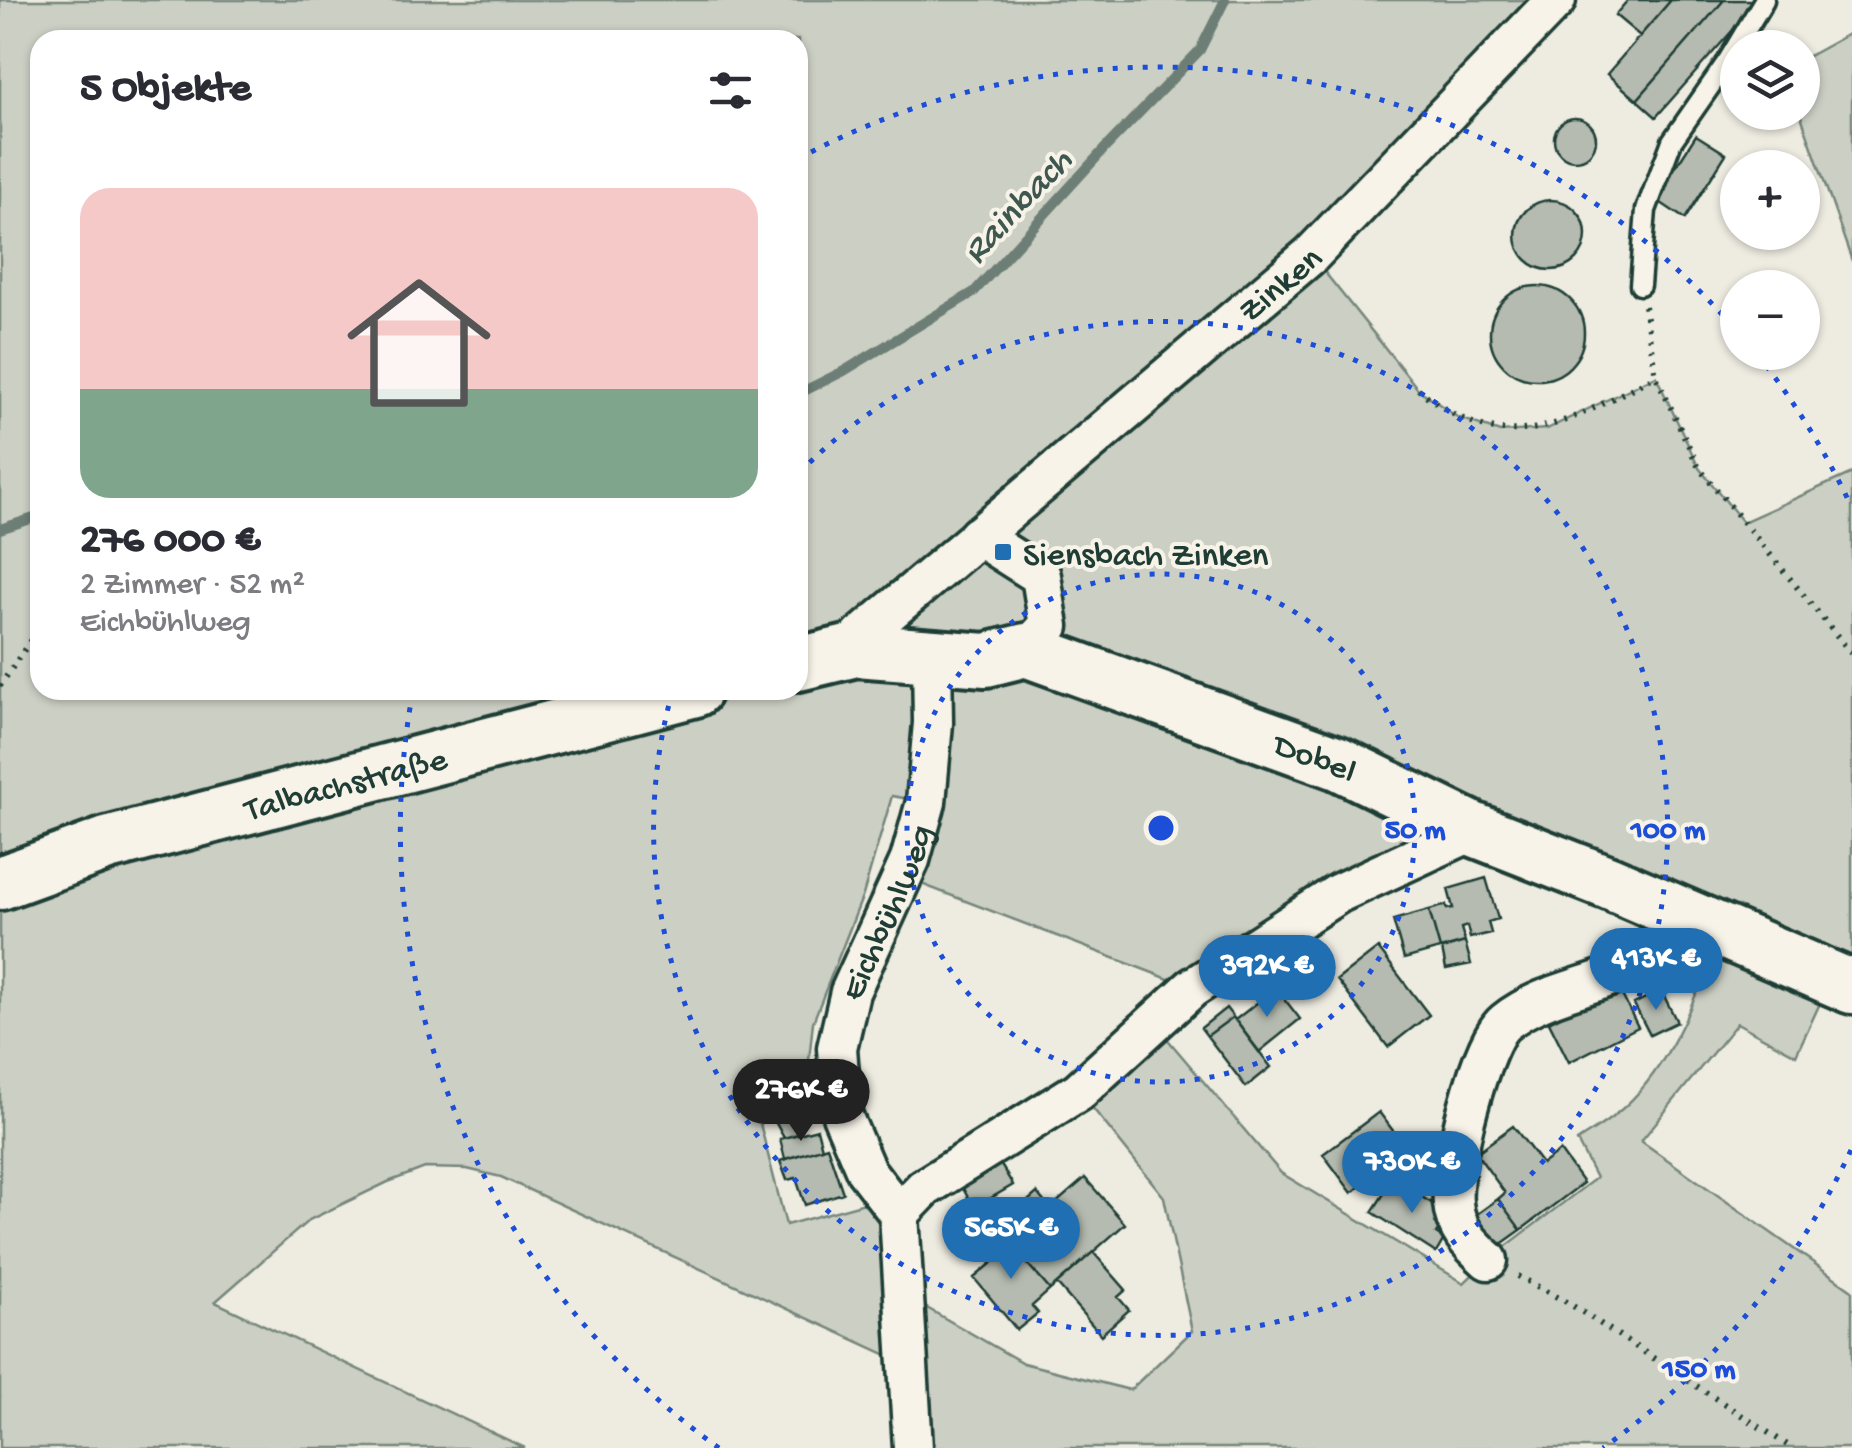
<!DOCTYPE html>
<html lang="de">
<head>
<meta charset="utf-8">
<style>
	body { margin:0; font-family:"Gochi Hand",sans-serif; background:#f7f7f7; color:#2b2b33; height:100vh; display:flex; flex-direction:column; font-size:38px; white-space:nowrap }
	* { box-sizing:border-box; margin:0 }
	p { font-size:32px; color:#7c7c81 }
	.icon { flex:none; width:55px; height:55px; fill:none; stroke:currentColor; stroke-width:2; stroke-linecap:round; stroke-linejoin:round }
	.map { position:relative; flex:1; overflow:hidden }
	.details { position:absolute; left:30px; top:30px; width:778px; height:670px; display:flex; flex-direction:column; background:#fff; border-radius:30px; box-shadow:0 2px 8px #0004 }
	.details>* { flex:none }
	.controls { position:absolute; left:1720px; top:30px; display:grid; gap:20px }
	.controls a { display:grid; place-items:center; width:100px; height:100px; border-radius:50%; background:#fff; box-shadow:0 2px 8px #0004; font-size:50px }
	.price { position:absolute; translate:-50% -85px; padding:0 22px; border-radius:35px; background:#1f6fb2; color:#fff; font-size:32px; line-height:65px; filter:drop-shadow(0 2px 5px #0008) }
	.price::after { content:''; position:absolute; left:50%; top:60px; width:30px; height:22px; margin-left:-15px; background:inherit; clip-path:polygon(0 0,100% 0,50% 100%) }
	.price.active { background:#222; color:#fff }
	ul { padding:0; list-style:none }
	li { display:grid; align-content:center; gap:20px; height:530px; padding:0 50px }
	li+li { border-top:2px solid #e1e1e2 }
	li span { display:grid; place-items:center; height:310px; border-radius:30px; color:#555 }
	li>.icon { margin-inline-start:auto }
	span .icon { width:180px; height:180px; fill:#fffc; stroke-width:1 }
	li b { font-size:42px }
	h2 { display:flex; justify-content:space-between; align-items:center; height:120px; padding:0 50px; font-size:42px }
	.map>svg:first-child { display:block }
	.green { fill:#cccfc4; stroke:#76867c; stroke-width:2.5; fill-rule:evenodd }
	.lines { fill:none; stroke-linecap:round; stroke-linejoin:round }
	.stream { stroke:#6c7e74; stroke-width:10 }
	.building { fill:#b5bbb0; stroke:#1f3d34; stroke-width:2.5 }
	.lane-casing { stroke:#1f3d34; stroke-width:25 }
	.street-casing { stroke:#1f3d34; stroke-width:45 }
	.secondary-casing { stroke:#1f3d34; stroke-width:60 }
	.path { stroke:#1f3d34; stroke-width:6; stroke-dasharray:2.5 8; stroke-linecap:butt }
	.lane { stroke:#f7f3e8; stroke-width:18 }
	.street { stroke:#f7f3e8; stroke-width:38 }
	.secondary { stroke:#f7f3e8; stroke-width:52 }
	.ring { fill:none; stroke:#1d4ed8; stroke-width:5; stroke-dasharray:5 10 }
	.poi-dot { fill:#1f6fb2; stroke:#f7f3e8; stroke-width:4 }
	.labels { text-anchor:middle; stroke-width:8; stroke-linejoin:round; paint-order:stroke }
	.street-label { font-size:35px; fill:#1f3d34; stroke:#f7f3e8 }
	.poi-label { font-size:35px; fill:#1f3d34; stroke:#f7f3e8; text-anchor:start }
	.water-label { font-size:38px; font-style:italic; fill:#3f584f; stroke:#f7f3e8 }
	.centre { fill:#1d4ed8; stroke:#f7f3e8; stroke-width:5 }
	.ring-label { font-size:30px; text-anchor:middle; font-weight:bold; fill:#1d4ed8; stroke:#f7f3e8; stroke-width:8; stroke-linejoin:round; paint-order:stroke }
</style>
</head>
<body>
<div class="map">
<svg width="1852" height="1448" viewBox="0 0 1852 1448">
	<rect width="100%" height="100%" fill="#eeece1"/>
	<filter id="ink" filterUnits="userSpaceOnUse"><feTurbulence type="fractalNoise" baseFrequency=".01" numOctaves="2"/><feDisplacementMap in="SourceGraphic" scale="20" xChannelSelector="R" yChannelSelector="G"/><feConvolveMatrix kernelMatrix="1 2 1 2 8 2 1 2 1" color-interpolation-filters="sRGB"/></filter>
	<g filter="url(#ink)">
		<path class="green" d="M0,0H1556L1311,255L1418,389L1457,417L1500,432L1547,429L1656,376L1699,468L1743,522L1852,473V997L1828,986L1796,1055L1737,1023L1641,1141L1852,1290V1448H913L907,1364L501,1177L467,1169L425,1168L388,1182L309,1220L215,1302L525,1448H0ZM40,40H798V690H40ZM892,796L925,802L903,877L1192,988L1475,830L1722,931C1696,994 1671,1070 1616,1114C1605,1124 1590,1132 1577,1141L1596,1178L1488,1260L1464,1283L1281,1173L1153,1022L1079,1091L1164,1197L1192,1331L1130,1390L1023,1363L906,1296L886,1197L786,1225L753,1096L807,1079L813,1022L863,895Z
			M1852,32V261L1800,113L1802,112L1803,59Z"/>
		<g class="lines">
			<path class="stream" d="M798,394L844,371L974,292L1107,146L1200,50L1225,0
				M0,529L40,516"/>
		</g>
		<path class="building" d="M1628,0H1671L1640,36L1615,15Z
			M1671,0H1724L1637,100L1607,74Z
			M1724,0H1749L1755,5L1656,117L1637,100Z
			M1554 139a21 21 0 1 1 42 0a21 21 0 1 1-42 0Z
			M1696,135L1726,154L1685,219L1655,199Z
			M1516 235a35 35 0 1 1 70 0a35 35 0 1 1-70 0Z
			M1490 333a47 47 0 1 1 94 0a47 47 0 1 1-94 0Z
			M1486,878L1498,919L1488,922L1491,933L1470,938L1467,926L1461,928L1465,942L1440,949L1429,910L1446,905L1447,909L1453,908L1448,889Z
			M1429,910L1440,949L1404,959L1393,920Z
			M1465,942L1471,964L1446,969L1442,949Z
			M1378,948L1429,1015L1388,1047L1337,980Z
			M1618,987L1638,1027L1569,1062L1549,1022Z
			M1276,988L1300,1019L1259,1052L1235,1020Z
			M1661,990L1677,1022L1650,1035L1634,1004Z
			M1226,1008L1233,1017L1207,1036L1201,1028Z
			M1233,1017L1271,1067L1246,1087L1207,1036Z
			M789,1104L801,1133L784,1138L770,1112Z
			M1379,1112L1406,1148L1352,1193L1323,1154Z
			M1513,1126L1542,1164L1560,1151L1583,1183L1521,1230L1498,1199L1505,1193L1476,1153Z
			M817,1129L822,1148L785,1159L780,1139Z
			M827,1146L843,1193L805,1205L796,1178L787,1180L780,1161Z
			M995,1155L1013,1185L974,1208L957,1178Z
			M1085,1178L1125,1224L1050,1290L1010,1243Z
			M1401,1184L1449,1214L1436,1234L1444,1239L1436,1253L1372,1212L1389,1186L1397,1191Z
			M1037,1193L1050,1209L1010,1243L997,1228Z
			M1498,1199L1521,1230L1493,1250L1470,1219Z
			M997,1228L1050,1290L1032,1306L1038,1313L1017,1330L974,1278L999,1257L983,1238Z
			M1093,1252L1126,1290L1118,1297L1129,1310L1101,1335L1057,1284Z"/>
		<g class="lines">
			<defs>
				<path id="lane" d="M1640,285L1646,210L1672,141L1727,62L1764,0"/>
				<g id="street">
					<path d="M978,536L1041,576L1049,626L1026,650"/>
					<path id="s1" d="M856,650L861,636L1311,255L1556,0"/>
					<path d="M899,1214L924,1188L1079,1091L1192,988L1339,893L1475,830"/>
					<path d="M1488,1260C1470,1244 1455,1229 1453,1203C1449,1170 1480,1042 1505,1022C1537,996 1580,989 1617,974C1648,962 1676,941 1704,925"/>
					<path id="s2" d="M913,1448L899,1214L866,1171L842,1115L837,1048L850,992L910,860L926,802L933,723L932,656"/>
				</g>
				<g id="secondary">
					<path id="s3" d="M798,664L856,650L986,660L1026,650L1338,763L1475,830L1607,882L1852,987"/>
					<path id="s4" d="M0,883L107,844L695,690"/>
				</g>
			</defs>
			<use href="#lane" class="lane-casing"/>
			<use href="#street" class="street-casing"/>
			<use href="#secondary" class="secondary-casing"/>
			<path class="path" d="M1644,306L1656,376L1699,468L1852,654
				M1418,389C1430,398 1443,409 1457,416C1530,454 1591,408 1656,376
				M0,686L40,626
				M1518,1276L1570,1304L1792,1448"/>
			<use href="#lane" class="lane"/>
			<use href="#street" class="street"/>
			<use href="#secondary" class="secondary"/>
		</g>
	</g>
	<g class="ring">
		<circle cx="1161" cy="828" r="254"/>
		<path d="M799 473A507 507 0 1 1 672 693"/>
		<path d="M1851 1150A761 761 0 0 1 1603 1448M719 1448A761 761 0 0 1 412 696M798 159A761 761 0 0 1 1735 329M1757 354A761 761 0 0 1 1851 506"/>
	</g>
	<rect class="poi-dot" x="993" y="542" width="20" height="20" rx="5"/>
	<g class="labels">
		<g class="street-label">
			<text dy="12" stroke="none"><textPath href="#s1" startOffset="562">Zinken</textPath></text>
			<text dy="12" stroke="none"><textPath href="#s3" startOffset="540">Dobel</textPath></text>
			<text dy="12" stroke="none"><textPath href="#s4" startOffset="360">Talbachstraße</textPath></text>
			<text dy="12" stroke="none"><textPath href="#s2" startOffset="562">Eichbühlweg</textPath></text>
		</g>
		<g class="poi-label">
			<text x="1023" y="564">Siensbach Zinken</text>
		</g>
		<g class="water-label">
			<text transform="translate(1015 204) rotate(-47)" y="13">Rainbach</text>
		</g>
	</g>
	<circle cx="1161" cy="828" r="15" class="centre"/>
	<g class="ring-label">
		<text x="1415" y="838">50 m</text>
		<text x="1668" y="838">100 m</text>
		<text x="1699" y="1377">150 m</text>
	</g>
</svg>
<div class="controls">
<a><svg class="icon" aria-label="layers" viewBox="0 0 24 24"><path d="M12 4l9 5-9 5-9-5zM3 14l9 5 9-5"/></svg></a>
<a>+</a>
<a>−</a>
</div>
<b class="price" style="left:1656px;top:1013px">413K €</b>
<b class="price" style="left:1267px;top:1020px">392K €</b>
<b class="price active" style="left:801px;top:1144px">276K €</b>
<b class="price" style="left:1412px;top:1216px">730K €</b>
<b class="price" style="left:1011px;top:1282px">565K €</b>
<section class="details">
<h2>5 Objekte<svg class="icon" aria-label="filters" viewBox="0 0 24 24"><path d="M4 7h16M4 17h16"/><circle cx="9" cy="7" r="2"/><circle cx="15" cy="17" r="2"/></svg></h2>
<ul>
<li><span style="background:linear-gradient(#f6c9c9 65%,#7fa58c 0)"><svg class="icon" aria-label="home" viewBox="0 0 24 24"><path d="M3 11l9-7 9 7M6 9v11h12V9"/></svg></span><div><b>276 000 €</b><p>2 Zimmer · 52 m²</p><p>Eichbühlweg</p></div></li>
</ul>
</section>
</div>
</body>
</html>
